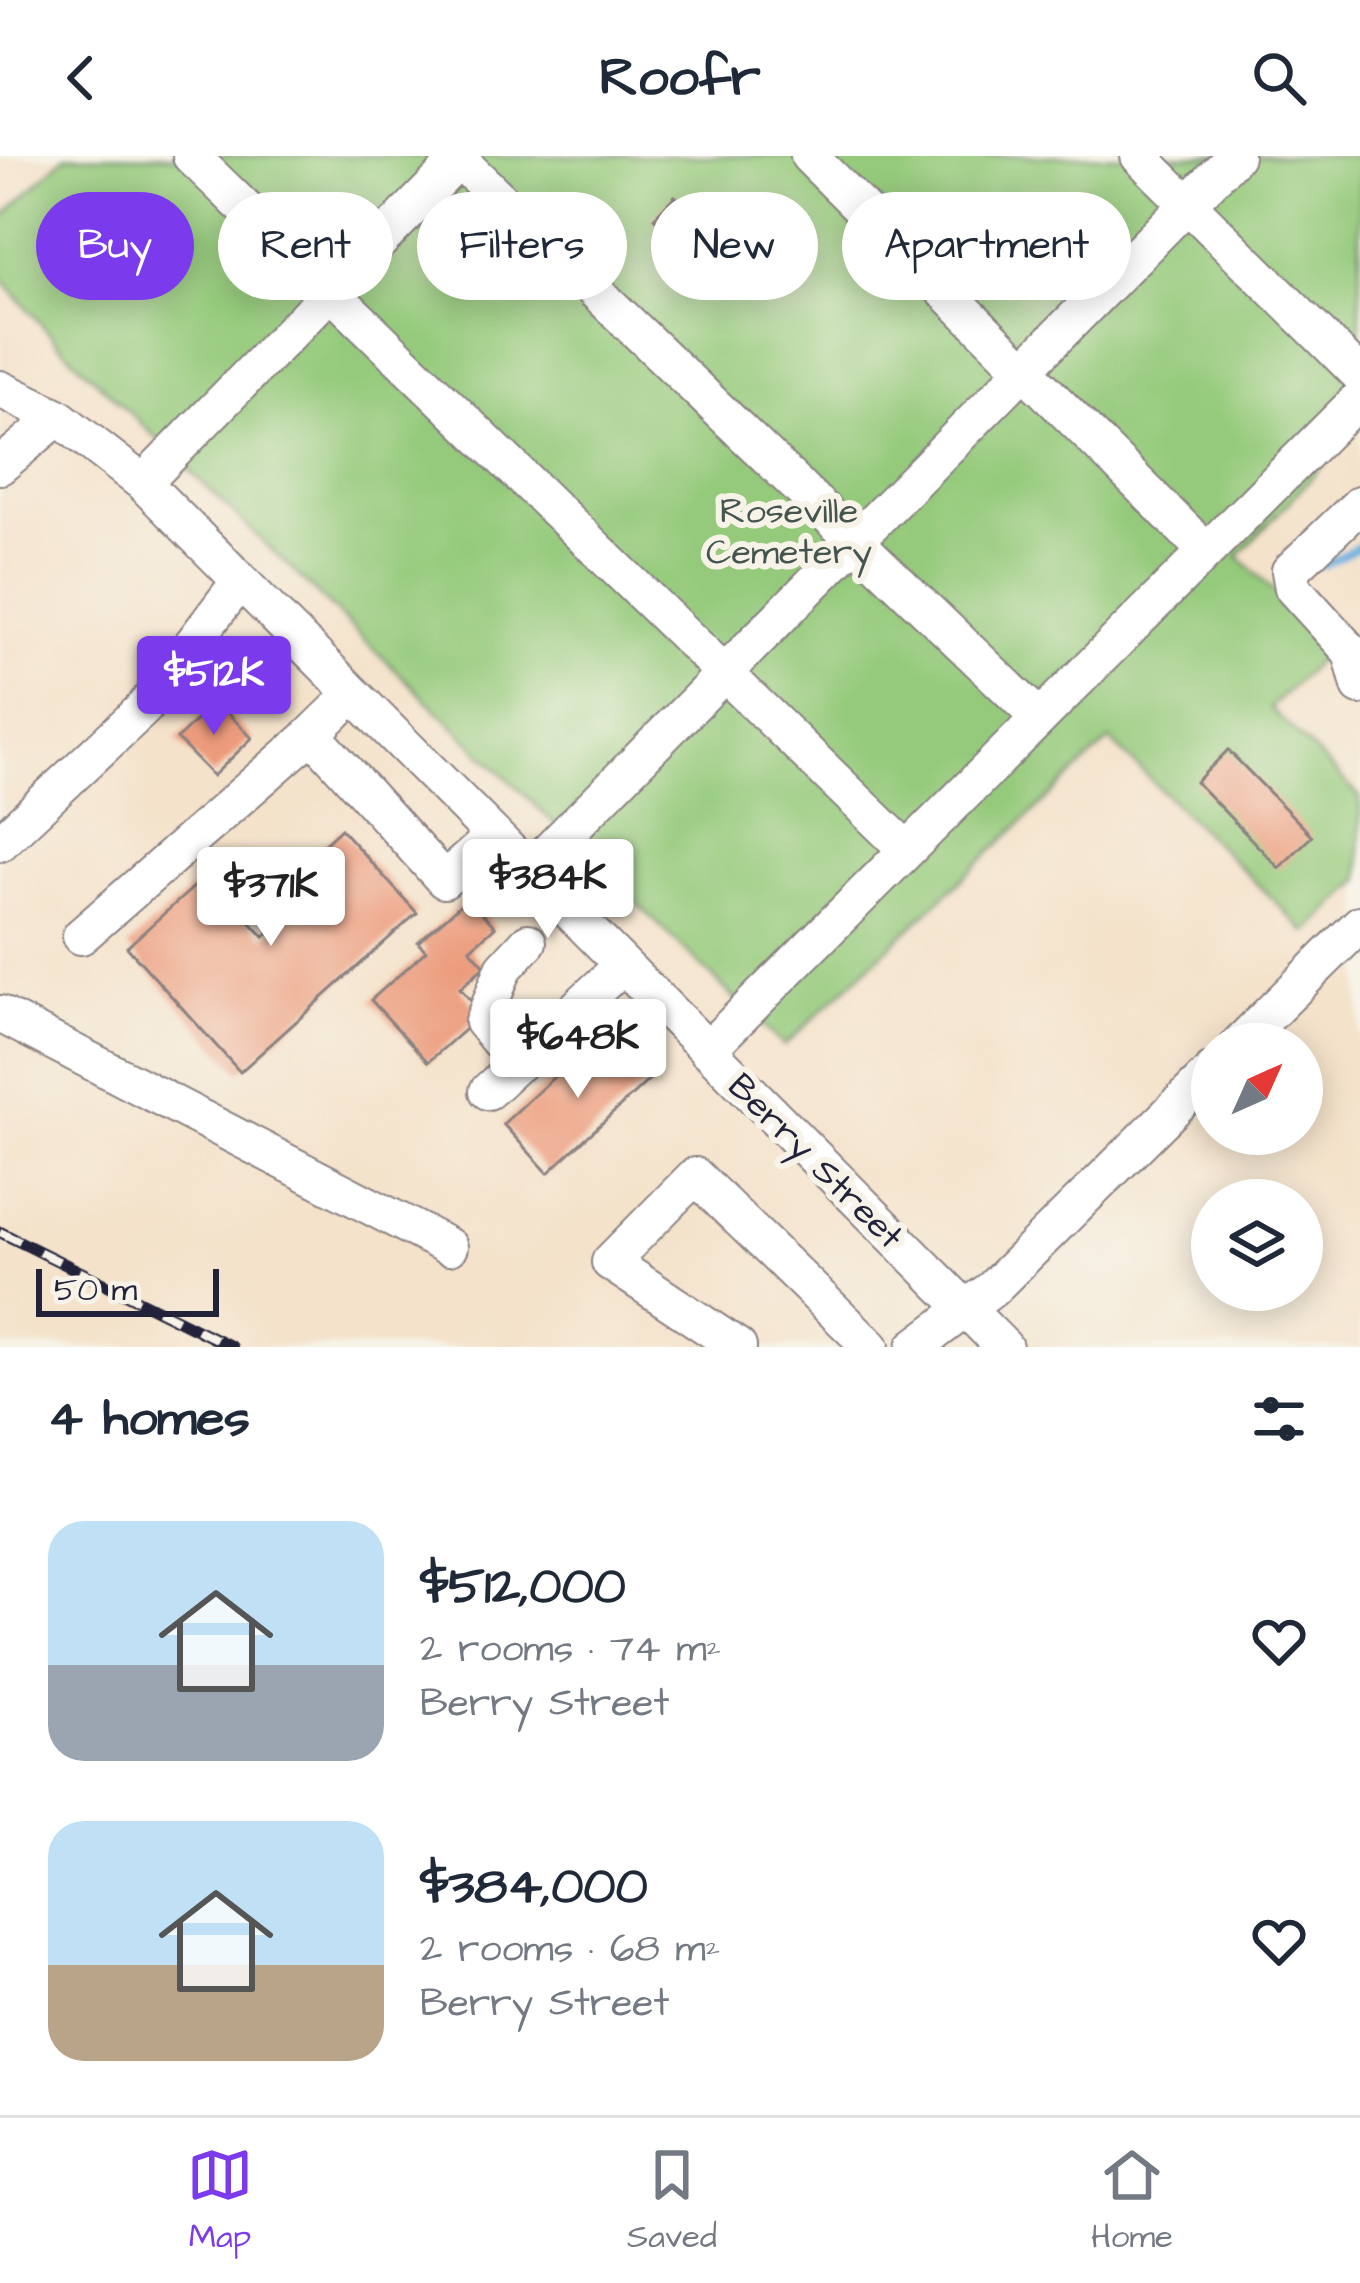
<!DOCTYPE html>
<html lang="en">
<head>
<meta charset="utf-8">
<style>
	body { margin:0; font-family:"Architects Daughter",sans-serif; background:#f6f6f7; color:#1f2937; height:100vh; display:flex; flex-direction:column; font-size:45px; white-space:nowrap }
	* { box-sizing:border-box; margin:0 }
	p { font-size:39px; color:#747a83 }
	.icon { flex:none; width:66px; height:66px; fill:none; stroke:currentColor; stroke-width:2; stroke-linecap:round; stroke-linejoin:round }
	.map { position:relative; height:1191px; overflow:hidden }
	.side { display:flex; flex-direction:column; background:#fff; flex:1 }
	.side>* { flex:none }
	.guide { position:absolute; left:36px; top:36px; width:1290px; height:108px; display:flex; gap:24px }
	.needle { width:78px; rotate:45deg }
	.tools { position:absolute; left:1191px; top:867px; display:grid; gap:24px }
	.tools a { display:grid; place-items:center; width:132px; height:132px; border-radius:50%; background:#fff; box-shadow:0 6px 30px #0003; font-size:60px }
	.scale { position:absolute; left:36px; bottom:30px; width:183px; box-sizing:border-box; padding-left:12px; border:6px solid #22223b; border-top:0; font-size:33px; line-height:42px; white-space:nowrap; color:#22223b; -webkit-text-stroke:9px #f7f3e8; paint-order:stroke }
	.price { position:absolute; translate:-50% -102px; padding:0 27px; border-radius:12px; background:#fff; color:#222; font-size:39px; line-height:78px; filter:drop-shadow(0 3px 6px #0008) }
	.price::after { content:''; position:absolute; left:50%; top:72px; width:36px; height:27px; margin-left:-18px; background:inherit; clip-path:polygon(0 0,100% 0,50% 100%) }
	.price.on { background:#7c3aed; color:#fff }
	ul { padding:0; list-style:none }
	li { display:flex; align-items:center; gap:36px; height:300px; padding:0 48px }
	li span { display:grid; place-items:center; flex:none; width:336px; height:240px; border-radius:36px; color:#555 }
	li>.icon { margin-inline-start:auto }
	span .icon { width:144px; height:144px; fill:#fffc; stroke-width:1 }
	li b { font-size:51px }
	h2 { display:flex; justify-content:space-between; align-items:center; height:144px; padding:0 48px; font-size:51px }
	.tag { padding:0 42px; border-radius:54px; background:#fff; box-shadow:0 6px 30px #0003; font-size:42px; line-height:108px }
	.tag.on { background:#7c3aed; color:#fff }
	header { display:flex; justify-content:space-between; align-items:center; height:156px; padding:0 48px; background:#fff; font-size:54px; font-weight:700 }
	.tab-bar { display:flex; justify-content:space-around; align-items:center; height:168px; border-top:3px solid #e0e1e3; background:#fff; font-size:33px; color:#747a83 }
	.tab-bar a { display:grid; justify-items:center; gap:6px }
	.tab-bar .on { color:#7c3aed }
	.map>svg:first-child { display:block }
	.green { fill:#95ca7b; stroke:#5c765b; stroke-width:3 }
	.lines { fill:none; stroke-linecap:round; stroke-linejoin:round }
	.stream { stroke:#6aafe0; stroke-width:8 }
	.building { fill:#ec9b7c }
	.minor-casing { stroke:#8b8282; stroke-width:40 }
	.minor { stroke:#fff; stroke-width:36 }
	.rail-casing { stroke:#22223b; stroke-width:12 }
	.rail { stroke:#f7f3e8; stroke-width:8; stroke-dasharray:22; stroke-linecap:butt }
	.labels { text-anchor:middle; stroke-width:12; stroke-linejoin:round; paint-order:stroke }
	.park-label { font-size:36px; fill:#44544e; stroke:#f7f3e8 }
	.street-label { font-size:36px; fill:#22223b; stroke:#f7f3e8 }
</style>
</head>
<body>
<header><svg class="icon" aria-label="back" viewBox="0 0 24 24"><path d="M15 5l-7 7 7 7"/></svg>Roofr<svg class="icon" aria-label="search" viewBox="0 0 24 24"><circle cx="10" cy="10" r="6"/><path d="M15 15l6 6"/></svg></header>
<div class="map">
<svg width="1360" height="1191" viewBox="0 0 1360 1191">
	<rect width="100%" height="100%" fill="#f7f3e8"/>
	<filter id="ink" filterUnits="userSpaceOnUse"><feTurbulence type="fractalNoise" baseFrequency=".00833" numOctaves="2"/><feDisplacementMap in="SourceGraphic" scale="24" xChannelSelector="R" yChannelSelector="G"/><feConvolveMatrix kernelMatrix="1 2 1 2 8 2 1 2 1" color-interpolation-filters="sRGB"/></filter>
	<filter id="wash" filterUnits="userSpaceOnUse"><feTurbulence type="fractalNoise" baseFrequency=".004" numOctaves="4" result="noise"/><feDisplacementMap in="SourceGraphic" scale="48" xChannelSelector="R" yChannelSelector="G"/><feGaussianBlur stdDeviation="2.7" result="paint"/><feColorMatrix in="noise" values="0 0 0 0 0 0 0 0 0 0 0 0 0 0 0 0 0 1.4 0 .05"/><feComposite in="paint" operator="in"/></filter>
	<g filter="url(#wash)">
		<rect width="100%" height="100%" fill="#f4e2ca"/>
		<path class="green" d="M65,0H1360V270L1238,400L1331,491L1270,552L1360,641V725L1307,777L1110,584L784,890L56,185L0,121V64Z"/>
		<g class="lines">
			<path class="stream" d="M1323,409L1360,390"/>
		</g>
		<g id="blocks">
			<path class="building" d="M675,40L702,66L681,88L654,62Z
				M216,545L252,582L213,620L177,583Z
				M1228,594L1312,680L1279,712L1196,626Z
				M341,673L417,757L240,916L127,791L207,719L264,781L298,751L279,730Z
				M468,742L495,771L470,793L485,810L460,832L482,858L428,906L371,844L426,795L418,786Z
				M607,872L652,921L548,1017L503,968Z"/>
		</g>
	</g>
	<g filter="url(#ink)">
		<use href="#blocks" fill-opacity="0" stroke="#8b8282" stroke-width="3"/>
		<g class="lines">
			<defs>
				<path id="minor" d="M191,0L907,694
					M455,0L1039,562
					M809,0L1206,395
					M1139,0L1360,219
					M0,233L58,261L143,327L1004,1191
					M0,310L58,261
					M143,327L463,0
					M1360,348L1290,415L1293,432L1351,496L1360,530
					M353,538L312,578L444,724L494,680
					M0,687L144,552L240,425
					M529,715L1235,0
					M81,780L312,578
					M0,858L449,1091
					M1239,888L1360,768
					M707,894L1360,242
					M518,908L483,866L504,812L528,786
					M488,935L623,809
					M738,1191L610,1106L695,1020L871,1191
					M915,1191L992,1133L1212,915"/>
			</defs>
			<use href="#minor" class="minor-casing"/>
			<use href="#minor" class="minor"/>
			<defs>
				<path id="rail" d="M0,1076L232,1191"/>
			</defs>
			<use href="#rail" class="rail-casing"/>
			<use href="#rail" class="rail"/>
		</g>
	</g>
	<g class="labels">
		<g class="park-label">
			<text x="789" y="366">Roseville<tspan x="789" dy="41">Cemetery</tspan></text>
		</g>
		<g class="street-label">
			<text transform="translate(817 1004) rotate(45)" y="13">Berry Street</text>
		</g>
	</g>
</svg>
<div class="tools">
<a><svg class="needle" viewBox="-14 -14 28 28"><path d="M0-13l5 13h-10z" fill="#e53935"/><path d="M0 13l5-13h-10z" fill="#747a83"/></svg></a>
<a><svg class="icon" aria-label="layers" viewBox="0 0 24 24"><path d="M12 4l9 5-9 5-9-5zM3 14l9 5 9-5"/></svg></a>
</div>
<div class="scale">50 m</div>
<b class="price on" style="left:214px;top:582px">$512K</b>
<b class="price" style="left:548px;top:785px">$384K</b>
<b class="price" style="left:271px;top:793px">$371K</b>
<b class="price" style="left:578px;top:945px">$648K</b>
<div class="guide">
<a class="tag on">Buy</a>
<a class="tag">Rent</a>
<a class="tag">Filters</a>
<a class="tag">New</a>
<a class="tag">Apartment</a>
</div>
</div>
<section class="side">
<h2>4 homes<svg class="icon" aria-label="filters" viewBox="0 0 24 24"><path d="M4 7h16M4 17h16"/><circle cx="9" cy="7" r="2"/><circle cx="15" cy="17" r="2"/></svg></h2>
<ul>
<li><span style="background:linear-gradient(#bfe0f5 60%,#9aa5b1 0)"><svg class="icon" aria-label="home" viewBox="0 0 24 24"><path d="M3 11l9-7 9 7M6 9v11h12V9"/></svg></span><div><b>$512,000</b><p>2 rooms · 74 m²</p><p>Berry Street</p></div><svg class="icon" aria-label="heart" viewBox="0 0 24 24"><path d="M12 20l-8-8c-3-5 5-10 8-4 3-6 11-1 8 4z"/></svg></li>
<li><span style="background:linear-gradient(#bfe0f5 60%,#b9a48a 0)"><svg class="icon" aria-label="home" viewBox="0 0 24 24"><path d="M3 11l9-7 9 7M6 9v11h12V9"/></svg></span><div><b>$384,000</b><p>2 rooms · 68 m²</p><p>Berry Street</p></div><svg class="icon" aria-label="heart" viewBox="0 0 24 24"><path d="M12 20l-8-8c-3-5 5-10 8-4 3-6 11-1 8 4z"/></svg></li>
</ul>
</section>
<nav class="tab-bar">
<a class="on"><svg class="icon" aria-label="map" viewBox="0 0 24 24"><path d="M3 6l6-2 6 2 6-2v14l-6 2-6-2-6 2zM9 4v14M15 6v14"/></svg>Map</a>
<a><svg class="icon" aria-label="saved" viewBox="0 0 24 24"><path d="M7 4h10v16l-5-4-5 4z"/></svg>Saved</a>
<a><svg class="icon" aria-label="home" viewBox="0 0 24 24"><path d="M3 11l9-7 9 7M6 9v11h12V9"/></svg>Home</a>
</nav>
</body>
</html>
